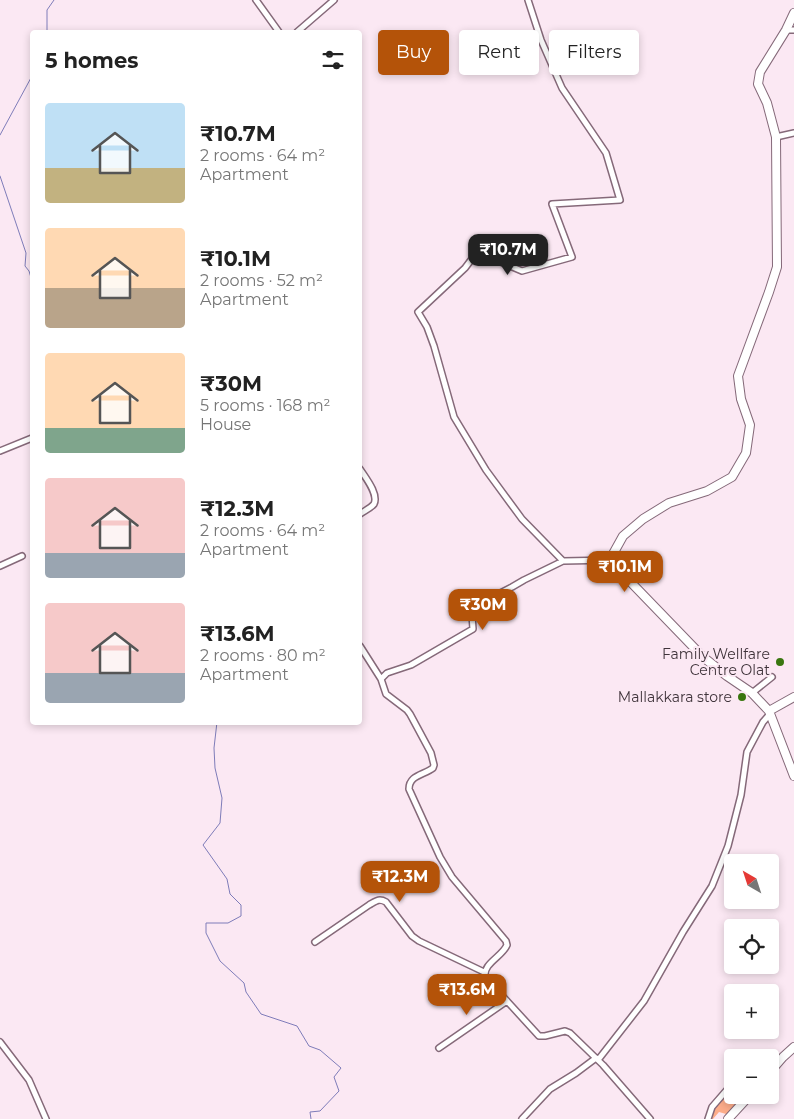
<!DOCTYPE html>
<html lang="en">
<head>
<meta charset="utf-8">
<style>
	body { margin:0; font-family:Montserrat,sans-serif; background:#f6f6f6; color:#222; height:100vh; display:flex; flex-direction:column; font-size:19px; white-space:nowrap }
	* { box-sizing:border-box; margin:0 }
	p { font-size:16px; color:#767676 }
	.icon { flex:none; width:28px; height:28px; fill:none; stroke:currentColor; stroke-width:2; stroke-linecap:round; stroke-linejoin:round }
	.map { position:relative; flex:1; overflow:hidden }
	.sheet { position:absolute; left:30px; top:30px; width:332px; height:695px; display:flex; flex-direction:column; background:#fff; border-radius:5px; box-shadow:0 2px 8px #0003 }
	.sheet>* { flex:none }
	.hud { position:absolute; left:378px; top:30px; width:341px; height:45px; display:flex; gap:10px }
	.needle { width:32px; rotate:321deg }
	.fabs { position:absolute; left:724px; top:854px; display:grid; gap:10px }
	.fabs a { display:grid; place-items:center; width:55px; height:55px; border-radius:5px; background:#fff; box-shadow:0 2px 8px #0003; font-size:25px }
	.price { position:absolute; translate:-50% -42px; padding:0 11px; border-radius:10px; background:#b45309; color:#fff; font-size:16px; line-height:32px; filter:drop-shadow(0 1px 2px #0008) }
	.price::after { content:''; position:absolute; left:50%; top:30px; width:15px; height:11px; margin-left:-8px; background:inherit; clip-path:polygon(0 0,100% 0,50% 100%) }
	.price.selected { background:#222; color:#fff }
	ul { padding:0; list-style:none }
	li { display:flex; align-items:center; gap:15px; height:125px; padding:0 15px }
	li span { display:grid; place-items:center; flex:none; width:140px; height:100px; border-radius:5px; color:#555 }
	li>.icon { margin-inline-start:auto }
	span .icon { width:60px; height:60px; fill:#fffc; stroke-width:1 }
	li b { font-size:21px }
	h2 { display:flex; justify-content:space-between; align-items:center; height:60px; padding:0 15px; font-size:21px }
	.pill { padding:0 18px; border-radius:5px; background:#fff; box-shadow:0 2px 8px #0003; font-size:18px; line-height:45px }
	.pill.selected { background:#b45309; color:#fff }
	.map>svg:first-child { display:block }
	.green { fill:#fdad8a }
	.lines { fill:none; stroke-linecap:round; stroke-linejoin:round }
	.stream { stroke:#7e7cb9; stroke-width:1 }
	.street-casing { stroke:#856979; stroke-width:8 }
	.secondary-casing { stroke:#856979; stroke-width:10 }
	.street { stroke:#fff; stroke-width:5 }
	.secondary { stroke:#fff; stroke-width:8 }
	.poi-dot { fill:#39760f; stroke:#fbe8f3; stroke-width:2 }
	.labels { text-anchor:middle; stroke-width:4; stroke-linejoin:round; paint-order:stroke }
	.poi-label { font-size:14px; fill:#3f333a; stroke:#fbe8f3; text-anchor:end }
</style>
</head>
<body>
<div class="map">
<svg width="794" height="1119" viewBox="0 0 794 1119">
	<rect width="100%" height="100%" fill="#fbe8f3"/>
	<path class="green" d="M732,1085V1095H745L728,1113L726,1114L719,1112L713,1119H711L714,1108Z"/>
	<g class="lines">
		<path class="stream" d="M47,32V10L54,0
			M0,135L32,76
			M0,176L26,253L25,266L29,271L32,281
			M217,722L214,748L215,768L222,798L220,823L203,845L227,879L230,894L241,905V916L228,923H206V933L220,961L244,983L246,992L261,1014L297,1026L309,1046L320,1050L341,1068L334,1077L339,1091L320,1111L310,1112L311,1119"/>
		<defs>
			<path id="street" d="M256,0L279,32
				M528,0L541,40L562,88L606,153L620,200L552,204L572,257L522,271L477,252L465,268L418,312L427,327L434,346L454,417L486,470L522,519L563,561L613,560
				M786,30H794
				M297,32L334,0
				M776,137L794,133
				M0,451L32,438
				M360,469C365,477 379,494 374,504C371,508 364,511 360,514
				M0,566L22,556
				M360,646L381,679L386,694L407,710L410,714L431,753L434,765L433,768C424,775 409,775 409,789L440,857L452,877L506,941L507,945C502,957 483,963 485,977L539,1036H545L565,1031L570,1033L603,1065L650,1119
				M381,679L387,673L411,665L473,629L472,615L476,612L479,604L512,587L524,580L563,561
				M752,693L772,677
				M315,942L369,905C376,901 379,898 386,902L412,936L419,941L484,972
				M0,1042L29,1080L46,1119
				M439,1048L507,1001
				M753,1058L757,1054L770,1058
				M598,1060L644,1001L683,932L712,886L728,846L741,795L747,752L763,722L770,714
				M522,1119L550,1089L576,1073L596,1058
				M708,1119L712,1107L732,1084"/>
			<path id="secondary" d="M794,13L786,30L760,72L758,84L767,103L776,137L777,267L769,292L738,376L741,399L750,425L746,453L732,477L707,491L669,503L643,519L623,536L613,554V560L618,569L703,657L727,676L752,693L769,711L794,776
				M769,711L794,697
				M770,1072L783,1057L794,1047
				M728,1119L750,1095"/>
		</defs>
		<use href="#street" class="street-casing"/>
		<use href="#secondary" class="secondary-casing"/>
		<use href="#street" class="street"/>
		<use href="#secondary" class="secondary"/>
	</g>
	<g class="poi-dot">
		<circle cx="780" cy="662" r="5"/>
		<circle cx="742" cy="697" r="5"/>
	</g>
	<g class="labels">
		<g class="poi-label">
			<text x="770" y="659">Family Wellfare<tspan x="770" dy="16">Centre Olat</tspan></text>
			<text x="732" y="702">Mallakkara store</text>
		</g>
	</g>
</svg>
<div class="fabs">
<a><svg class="needle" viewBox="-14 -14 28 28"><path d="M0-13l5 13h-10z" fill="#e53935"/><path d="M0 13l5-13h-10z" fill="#767676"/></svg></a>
<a><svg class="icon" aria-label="locate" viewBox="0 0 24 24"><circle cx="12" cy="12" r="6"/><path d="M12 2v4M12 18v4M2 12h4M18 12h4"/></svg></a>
<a>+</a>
<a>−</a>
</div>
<b class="price selected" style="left:508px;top:276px">₹10.7M</b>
<b class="price" style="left:625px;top:593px">₹10.1M</b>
<b class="price" style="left:483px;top:631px">₹30M</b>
<b class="price" style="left:400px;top:903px">₹12.3M</b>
<b class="price" style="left:467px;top:1016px">₹13.6M</b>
<div class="hud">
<a class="pill selected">Buy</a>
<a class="pill">Rent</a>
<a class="pill">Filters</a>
</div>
<section class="sheet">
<h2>5 homes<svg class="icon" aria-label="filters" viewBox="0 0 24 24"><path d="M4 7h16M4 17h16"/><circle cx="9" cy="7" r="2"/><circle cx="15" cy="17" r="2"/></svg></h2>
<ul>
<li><span style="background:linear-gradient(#bfe0f5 65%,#c2b280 0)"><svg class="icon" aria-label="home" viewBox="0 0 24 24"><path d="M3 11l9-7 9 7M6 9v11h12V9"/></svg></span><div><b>₹10.7M</b><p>2 rooms · 64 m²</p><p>Apartment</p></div></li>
<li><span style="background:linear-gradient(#ffd9b3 60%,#b9a48a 0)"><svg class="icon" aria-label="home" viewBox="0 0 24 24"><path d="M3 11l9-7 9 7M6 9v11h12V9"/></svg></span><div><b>₹10.1M</b><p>2 rooms · 52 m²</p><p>Apartment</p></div></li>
<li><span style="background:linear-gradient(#ffd9b3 75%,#7fa58c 0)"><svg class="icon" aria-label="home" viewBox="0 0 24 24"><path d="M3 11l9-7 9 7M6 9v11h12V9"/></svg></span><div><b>₹30M</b><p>5 rooms · 168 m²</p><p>House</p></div></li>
<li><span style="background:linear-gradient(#f6c9c9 75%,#9aa5b1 0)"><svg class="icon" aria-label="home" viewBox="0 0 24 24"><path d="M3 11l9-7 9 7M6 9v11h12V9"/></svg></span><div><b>₹12.3M</b><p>2 rooms · 64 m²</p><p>Apartment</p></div></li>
<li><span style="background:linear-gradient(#f6c9c9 70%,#9aa5b1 0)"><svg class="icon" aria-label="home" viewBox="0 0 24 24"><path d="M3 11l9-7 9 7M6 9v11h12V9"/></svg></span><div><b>₹13.6M</b><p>2 rooms · 80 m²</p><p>Apartment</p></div></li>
</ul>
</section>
</div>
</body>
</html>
